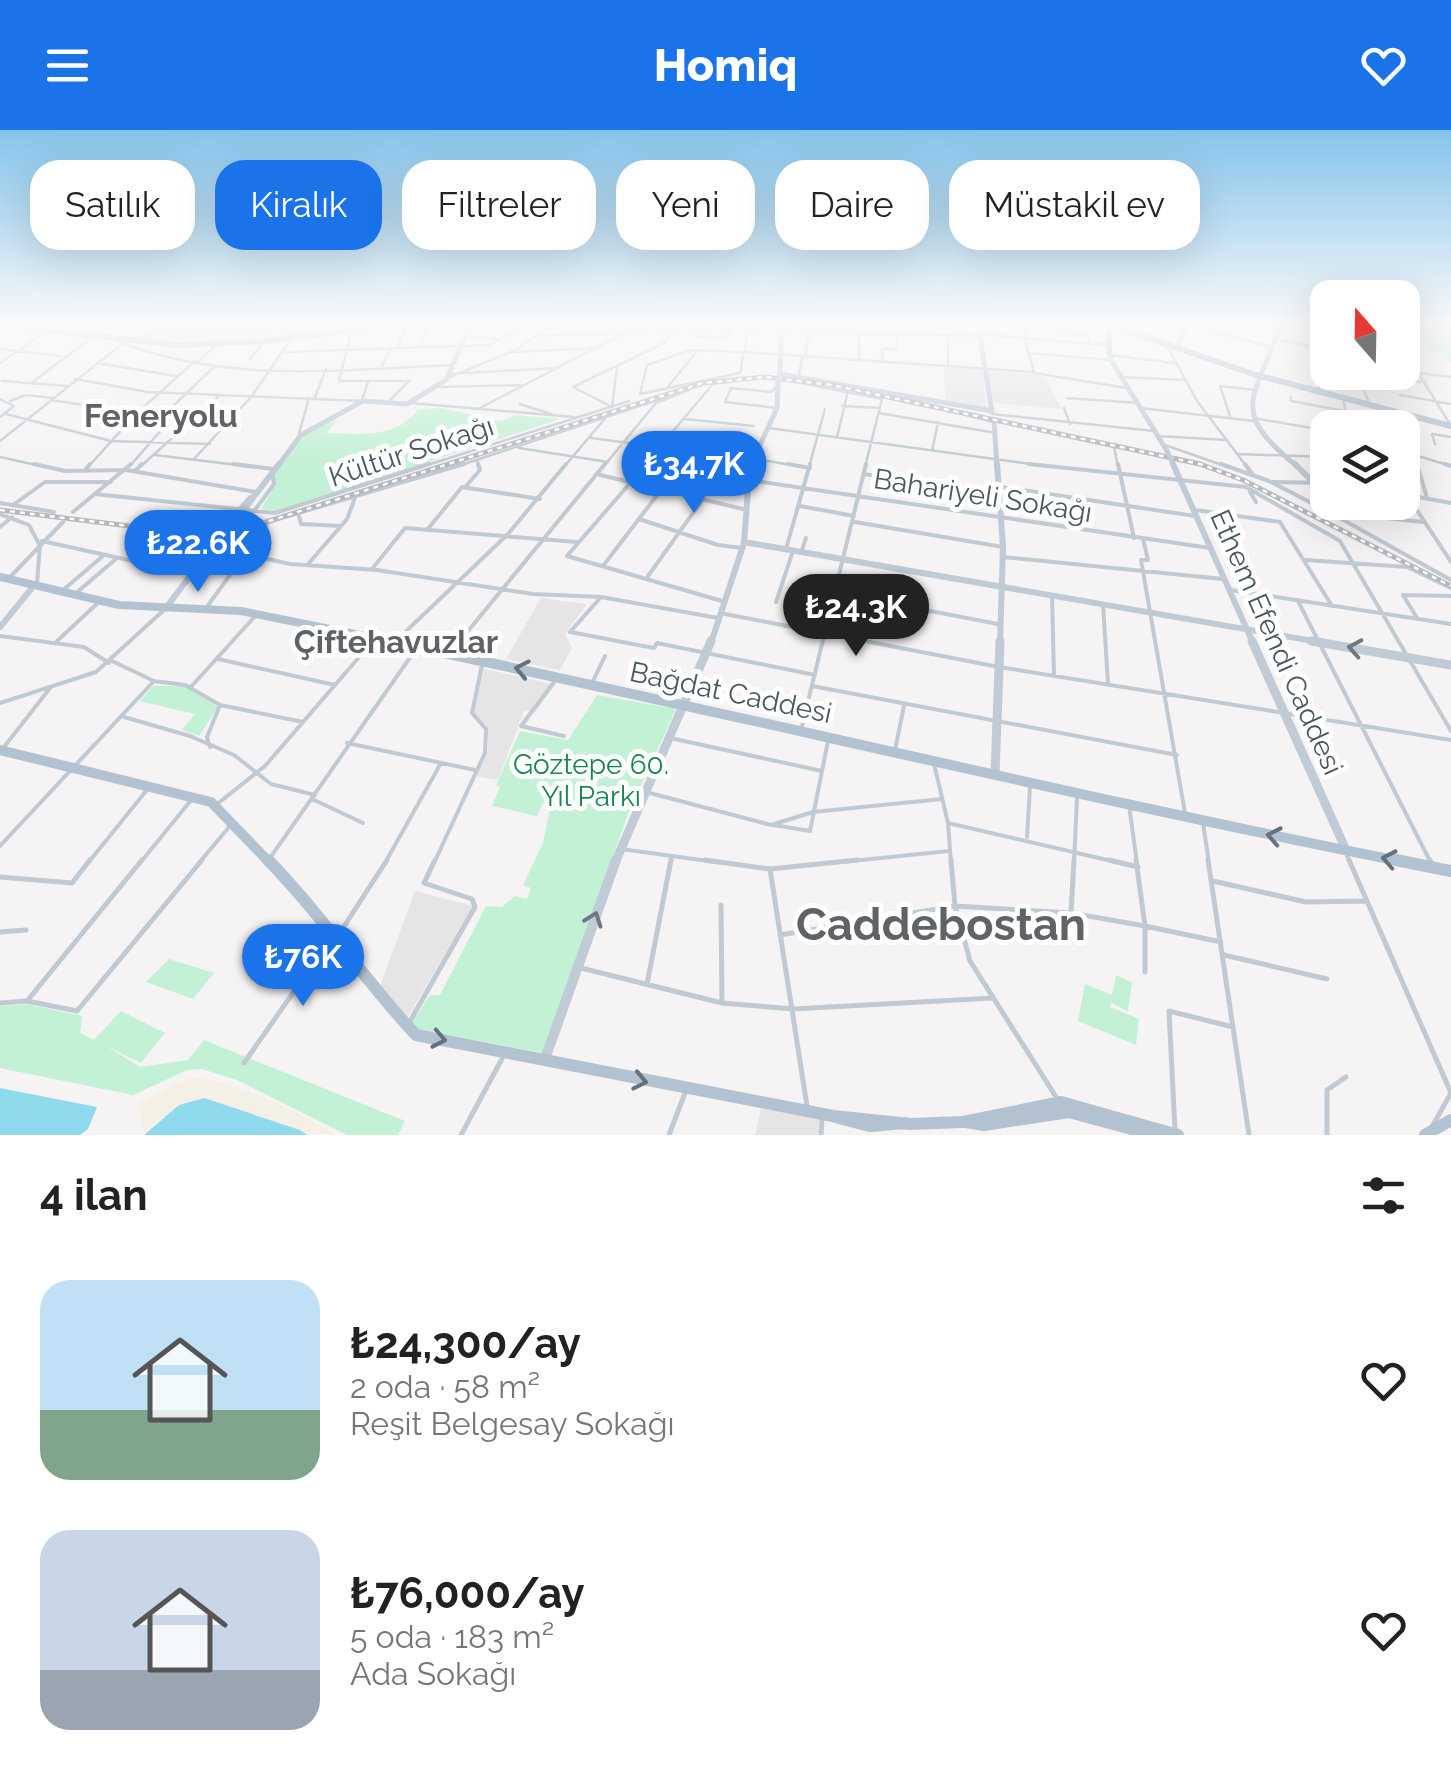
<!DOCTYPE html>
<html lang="tr">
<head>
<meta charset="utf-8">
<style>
	body { margin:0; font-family:Raleway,sans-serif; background:#f2f2f2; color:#222; height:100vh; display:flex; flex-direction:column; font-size:38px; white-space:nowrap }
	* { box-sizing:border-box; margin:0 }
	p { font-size:32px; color:#767676 }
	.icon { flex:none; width:55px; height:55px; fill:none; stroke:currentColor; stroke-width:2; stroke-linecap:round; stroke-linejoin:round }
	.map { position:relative; height:1005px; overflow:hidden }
	.panel { display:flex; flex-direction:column; background:#fff; flex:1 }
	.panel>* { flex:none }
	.hud { position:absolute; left:30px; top:30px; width:1392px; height:90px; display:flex; gap:20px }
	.needle { width:65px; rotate:340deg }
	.tools { position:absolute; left:1310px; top:150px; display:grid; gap:20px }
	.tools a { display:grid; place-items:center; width:110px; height:110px; border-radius:20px; background:#fff; box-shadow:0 10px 40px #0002; font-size:50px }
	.price { position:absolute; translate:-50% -85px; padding:0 22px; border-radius:35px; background:#1a73e8; color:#fff; font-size:32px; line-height:65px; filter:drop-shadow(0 2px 5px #0008) }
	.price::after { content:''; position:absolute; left:50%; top:60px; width:30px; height:22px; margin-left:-15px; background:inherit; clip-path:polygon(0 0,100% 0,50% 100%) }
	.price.active { background:#222; color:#fff }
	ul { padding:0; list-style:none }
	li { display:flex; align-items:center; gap:30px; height:250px; padding:0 40px }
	li span { display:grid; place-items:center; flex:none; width:280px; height:200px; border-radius:30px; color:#555 }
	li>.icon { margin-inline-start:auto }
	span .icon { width:120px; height:120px; fill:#fffc; stroke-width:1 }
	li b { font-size:42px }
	h2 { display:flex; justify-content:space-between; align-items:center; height:120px; padding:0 40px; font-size:42px }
	.chip { padding:0 35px; border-radius:30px; background:#fff; box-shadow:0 10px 40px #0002; font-size:35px; line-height:90px }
	.chip.active { background:#1a73e8; color:#fff }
	header { display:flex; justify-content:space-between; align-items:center; height:130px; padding:0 40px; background:#1a73e8; color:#fff; font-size:45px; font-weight:800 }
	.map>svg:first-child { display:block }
	.education { fill:#e6e4e5 }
	.green { fill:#c3f1d5 }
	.sand { fill:#f5f0e5 }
	.water { fill:#90daee }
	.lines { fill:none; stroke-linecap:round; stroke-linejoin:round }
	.secondary-tunnel { stroke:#caccce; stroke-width:6; stroke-dasharray:6 4; stroke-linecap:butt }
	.street-far2 { stroke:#c1cad2; stroke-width:2.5 }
	.street-far1 { stroke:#c1cad2; stroke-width:4 }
	.street { stroke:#c1cad2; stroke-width:5 }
	.secondary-far3 { stroke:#c1cbd6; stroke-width:5 }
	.secondary-far2 { stroke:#c1cbd6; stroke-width:6 }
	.secondary-far1 { stroke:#c1cbd6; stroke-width:9 }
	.secondary { stroke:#c1cbd6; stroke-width:10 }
	.primary-far3 { stroke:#b3c2d1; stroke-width:6 }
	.primary-far2 { stroke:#b3c2d1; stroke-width:8 }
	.primary-far1 { stroke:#b3c2d1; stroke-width:10 }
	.primary { stroke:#b3c2d1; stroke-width:12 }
	.rail-casing { stroke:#b5b8bd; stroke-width:5 }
	.rail { stroke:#fff; stroke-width:2.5; stroke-dasharray:5; stroke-linecap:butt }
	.secondary-bridge { stroke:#c1cbd6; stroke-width:5 }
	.oneway { stroke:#6e7984 }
	.oneway2 { stroke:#64717d }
	.labels { text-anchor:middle; stroke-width:10; stroke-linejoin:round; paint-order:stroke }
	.street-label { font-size:28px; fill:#4a5661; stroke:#fff }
	.park-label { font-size:28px; fill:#17864f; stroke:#fff }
	.far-district-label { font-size:32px; font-weight:bold; fill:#5f6368; stroke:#fff }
	.quarter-label { font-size:32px; font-weight:bold; fill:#5f6368; stroke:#fff }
	.near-district-label { font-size:45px; font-weight:bold; fill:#5f6368; stroke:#fff }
</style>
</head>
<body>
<header><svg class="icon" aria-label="menu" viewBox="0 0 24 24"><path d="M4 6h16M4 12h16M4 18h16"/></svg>Homiq<svg class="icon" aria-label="heart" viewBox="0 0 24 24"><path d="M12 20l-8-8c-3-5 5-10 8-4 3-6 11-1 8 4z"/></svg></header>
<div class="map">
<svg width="1451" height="1005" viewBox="0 0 1451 1005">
	<rect width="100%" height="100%" fill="#f5f3f3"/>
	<path class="education" d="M174,194H328V200L218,211L161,209L158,202Z
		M944,238L982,239L987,278L945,273Z
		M987,240L1043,245L1062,279L994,273Z
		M646,321L700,338L688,351L633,333Z
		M541,468L587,474L565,504L572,518L560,540L506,529Z
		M482,538L555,555L535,582L524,581L498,650L476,646L488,620L487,596L473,585Z
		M415,761L473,776L406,890L379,859Z
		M761,978L819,989L818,1005H755Z"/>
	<path class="green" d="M1411,194H1451V232L1439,225L1449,224L1431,221Z
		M440,278L501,291L516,285L560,289L279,381L261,379L275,355L271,345C290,320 304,299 336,291L327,303C360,304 397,309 418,279Z
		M153,556H184L218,577L199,606L182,600L195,584L140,571Z
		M597,565L676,579L628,684L543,923L416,899L411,894L430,865H440L486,776L502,777L515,766L527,769L531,758L523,755L543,713L551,674L543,673L537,686L492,676L500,657L496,655L520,601L568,610Z
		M169,829L214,843L193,869L146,852Z
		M1116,845L1132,852L1128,881L1111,873L1110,877L1139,889L1136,915L1078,891L1085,854L1112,865Z
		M27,874L82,886L80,903L94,910L121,881L165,903L141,933L106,916L140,937L188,930L204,910L405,991L398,1005H347L237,950L202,939L187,940L133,965L0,938V876Z"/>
	<path class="sand" d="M188,947C231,949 294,978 335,1005L161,987L144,1003L139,973Z"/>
	<path class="water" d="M0,958L97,977L88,999L80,1005H0Z
		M204,968L300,1000L307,1005H144L179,975Z"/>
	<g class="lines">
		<path class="secondary-tunnel" d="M221,405L243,381"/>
		<path class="street-far2" d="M702,194L712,197
			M1022,194L1028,207
			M1247,194L1277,201
			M1282,194L1328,199
			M121,195L161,197
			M1187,195L1272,217
			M1053,196L1058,202L1088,206L1090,214
			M352,200L339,251H409L387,273
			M77,203L91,194
			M979,204L1106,215
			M507,205L518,194
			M535,206L710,200L979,206
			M694,206L728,208L732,194
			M859,206V231
			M948,206V237
			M465,208L500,209
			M1276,209L1328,220
			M117,211C224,254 340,240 453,235
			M1167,216L1197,271L1247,337
			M398,217L407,194
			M420,217L429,194
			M1402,217L1450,294
			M1315,218L1319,258
			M0,219L60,226
			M691,220L744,222L740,243L640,264L647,235Z
			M285,222L489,215L529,194
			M513,222L598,218
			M744,222L1034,242L1025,210
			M744,222L748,202
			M1028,223L1111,230
			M1110,225L1174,233
			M805,227L808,207
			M250,229L265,211
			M198,232L216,215
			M883,232L882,219H897V194
			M0,233L57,194
			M97,233L176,246
			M382,236L391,218
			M1356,242L1368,270
			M1034,243L1127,258
			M1419,243L1451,247
			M448,244L558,238
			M799,246L802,227
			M450,247L513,221L555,194
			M1121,247L1185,250
			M75,249L148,262L364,271
			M1398,250L1425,252
			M2,251L67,256
			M790,251L882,269L865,337
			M33,252L93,206
			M440,257L525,255
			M731,258L725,272L777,278
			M731,258L771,262L777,256
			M666,259L698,220
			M1400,265L1451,274
			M315,267L326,239
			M1291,267V271L1345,281
			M1067,268L1137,273
			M0,269L14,276L0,287
			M1343,269L1349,298
			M51,270L136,283
			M362,270L368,252
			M10,271L26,265L53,268
			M410,273L574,287
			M520,274L551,284
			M842,276L880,278
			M612,277L573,257L666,212L676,194
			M612,277L617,237
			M1064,278L1070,294
			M1140,278L1254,291
			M478,279L626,202
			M879,283L996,303
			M6,284L111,311L210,314
			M992,284L1154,301
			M172,286L154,290L145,285L173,276L215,236
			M1230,286L1220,256L1255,260
			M1254,288L1328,301
			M685,289L754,296
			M994,291L1114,317L1118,337
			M769,298L1053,337
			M1157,306L1227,310
			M298,307L309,268
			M837,307L848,261
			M591,308L629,313L706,337
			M0,311L122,214
			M1162,314L1228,337
			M1435,314L1432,304L1451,307
			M519,318L608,332
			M657,320L713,254L737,251
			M932,321L938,292
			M1402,321L1451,336
			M1238,324L1328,327
			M155,325L254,337
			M1414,325L1418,337
			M0,327L45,337
			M194,329L252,266L291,209
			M477,329L479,337
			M756,329L803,337
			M88,337L137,283L195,231
			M129,337L178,281L173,276
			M140,337L220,265
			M421,337L629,271
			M455,337L661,269
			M564,337L607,286
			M603,337L656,273L691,259
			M809,337L825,279"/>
		<path class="street-far1" d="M34,334L65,341L126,340L256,362
			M233,334L273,339
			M698,334L749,350L1210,418
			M788,334L810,338
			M1029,334L1246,357L1340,411L1451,601
			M1118,334L1134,408
			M1221,334L1269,351L1329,382L1423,392
			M1245,334L1253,345
			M1417,334L1427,368
			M1445,334L1451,336
			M85,340L90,334
			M135,341L142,334
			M864,344L998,366
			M600,345L747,380
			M631,352L567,426L722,471
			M1272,352L1328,353
			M466,356L480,340L478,334
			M1002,357L1195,386
			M1250,362L1256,372
			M95,364L275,383L429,334
			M1402,364L1451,373
			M1407,365L1451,432
			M0,373L54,382
			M13,375L45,352H111
			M800,376L854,386
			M1195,380L1280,392L1332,476
			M73,382L131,334
			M1329,382L1451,450
			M236,383L250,367
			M0,384L29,395L39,414
			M252,384L274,354L273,347
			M299,386L301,394L341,396
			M639,389L718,415L742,418
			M855,392L1003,417
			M0,397L12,387
			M427,400L462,357L540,369
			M1143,409L1148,430H1141L1185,683
			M42,411L156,436L169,424
			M786,419L810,334
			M159,422L202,429
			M212,422L248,398L464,334
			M801,423L806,408
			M246,424L290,434L377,440L533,464L601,467L718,488
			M1003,427L1223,449
			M1306,430L1407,437L1451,458
			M309,433L347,389L355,368
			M603,436L661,360
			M372,439L405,398L577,412
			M11,446L63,392
			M648,446L703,369
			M37,453L40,415
			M1231,460L1451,494
			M62,461L104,425
			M836,463L998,494
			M75,464L117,428
			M1052,466L1054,545
			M601,467L570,502L654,518L657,513L815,545
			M1298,471L1431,733
			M776,472L793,421
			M1103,474L1108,554
			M206,478L267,394
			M720,483L999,537L1451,610
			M1417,488L1403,465L1451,466
			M0,506L84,517L109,533
			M399,508L508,404L566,334
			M56,512L100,471
			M450,523L605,334
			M218,529L335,555
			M112,531L154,551L185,555L220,575L303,592
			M557,548L521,596L564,606
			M592,553L605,526
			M812,556L1177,625
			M190,558L257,484
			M0,573L96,542L165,479
			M124,587L190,606L234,625L271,654L315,665
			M801,600L866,334
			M670,608L822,641
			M347,613L475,640
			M4,617L50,558
			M210,617L207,607L220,575
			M895,620L904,576
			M934,634L948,693L951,733
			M646,662L771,695L813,682L942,669
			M312,669L363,693
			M216,675L265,636L373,511
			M1129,675L1137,733
			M948,693L1120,733
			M1203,693L1209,733
			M773,695L810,701L828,611
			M1027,707L1030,657
			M0,716L154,551
			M621,719L723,733
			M1347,725L1350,733
			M270,728L416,519
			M88,733L146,661
			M140,733L192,669
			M199,733L229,697
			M385,733L441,633
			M434,733L485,623L486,599L472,583L482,535
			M670,733L671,728
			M832,733L949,721
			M1074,733L1077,668"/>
		<path class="street" d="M705,730L770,739L857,730
			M951,730L955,776L970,831L1058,970
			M1109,730L1138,737
			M1136,730L1145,796L1221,812
			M1208,730L1249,1005
			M1349,730L1451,963
			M1430,730L1432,734
			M770,739L807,976
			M0,747L72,753L90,730
			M1213,751L1306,772L1366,771
			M721,775L722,873
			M1071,783L1074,730
			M0,802L26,800
			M339,804L387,730
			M780,805L955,776L1071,783L1145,796V842
			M1224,825L1327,849
			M581,838L722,873L793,879L993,868
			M647,854L671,730
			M27,871L142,730
			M0,873L27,871L77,881L202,730
			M409,893L475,777L472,769L424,753L435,730
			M244,933L330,810
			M1433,995L1451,963
			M1175,1000L1169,881L1233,897
			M461,1005L504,925
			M669,1005L685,963
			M821,1005L822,989
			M1327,1005V960L1346,947"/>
		<path class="secondary-far3" d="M781,194L780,244L992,281
			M978,194L992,282
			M1280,194C1259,267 1223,277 1298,337
			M138,210L173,194
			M1178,215L1187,194
			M1108,217L1111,230L1167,321
			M971,285L994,291L997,337
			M1171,329L1174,337
			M277,337L301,305L363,271L407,274L446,250L471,194
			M750,337L777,278L778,250"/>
		<path class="secondary-far2" d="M997,334L1003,417L1000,513
			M1173,334L1253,513
			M1295,334L1324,363L1320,371
			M243,381L279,334
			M744,412L1325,513
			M165,479L221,405
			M0,497L32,458
			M711,513L744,413L750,334"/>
		<path class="secondary-far1" d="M1252,511L1346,720
			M1311,511L1451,535
			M995,644L1000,511
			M615,733L711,511"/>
		<path class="secondary" d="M545,929L616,730"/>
		<path class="primary-far3" d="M1107,194L1256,245L1451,296
			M0,195L178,215L265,211L400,194
			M1109,222V198L1116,197"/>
		<path class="primary-far2" d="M0,447L119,475L241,481L399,513
			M375,506L413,513"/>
		<path class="primary-far1" d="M387,511C728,582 1067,665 1409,733
			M400,511L423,515
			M0,620L211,672L270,733"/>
		<path class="primary" d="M268,730C322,785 363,849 416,905L833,986L910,994L963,992L1061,972L1178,1005
			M1396,730L1451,741
			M835,987L870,996L905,993
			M966,992L984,995L1069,982L1154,1005
			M1425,1005L1451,990"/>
		<defs>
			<path id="rail" d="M0,380L153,399L266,392L703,253L765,247L832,255L1200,334L1243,350L1451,456"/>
		</defs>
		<use href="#rail" class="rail-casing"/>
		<use href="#rail" class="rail"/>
		<path class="secondary-bridge" d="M778,250L780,244
			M1167,321L1171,329"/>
	</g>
	<defs><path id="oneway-chevron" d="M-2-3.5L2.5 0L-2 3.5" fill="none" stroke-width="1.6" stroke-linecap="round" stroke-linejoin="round" transform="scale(2.5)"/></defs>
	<g class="oneway">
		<use href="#oneway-chevron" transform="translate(1355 518) rotate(-170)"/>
		<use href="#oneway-chevron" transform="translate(594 789) rotate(-70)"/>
	</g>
	<g class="oneway2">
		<use href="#oneway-chevron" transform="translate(522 539) rotate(-168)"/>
		<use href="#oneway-chevron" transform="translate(1274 706) rotate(-169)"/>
		<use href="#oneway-chevron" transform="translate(1389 729) rotate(-169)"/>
		<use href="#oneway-chevron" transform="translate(439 909) rotate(11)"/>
		<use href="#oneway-chevron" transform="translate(640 951) rotate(12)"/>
	</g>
	<linearGradient id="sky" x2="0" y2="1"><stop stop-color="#85c3ea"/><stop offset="0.58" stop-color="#fafafa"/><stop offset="1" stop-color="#fafafa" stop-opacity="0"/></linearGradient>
	<rect width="1451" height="335" fill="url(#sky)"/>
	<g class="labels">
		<g class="street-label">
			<text transform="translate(411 321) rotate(-18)" y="10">Kültür Sokağı</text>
			<text transform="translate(983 365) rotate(9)" y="10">Bahariyeli Sokağı</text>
			<text transform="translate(1277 512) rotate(66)" y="10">Ethem Efendi Caddesi</text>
			<text transform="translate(731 562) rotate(12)" y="10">Bağdat Caddesi</text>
		</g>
		<g class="park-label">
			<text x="591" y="644">Göztepe 60.<tspan x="591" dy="32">Yıl Parkı</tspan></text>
		</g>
		<g class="far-district-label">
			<text x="161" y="297">Feneryolu</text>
		</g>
		<g class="quarter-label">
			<text x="396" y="523">Çiftehavuzlar</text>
		</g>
		<g class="near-district-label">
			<text x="941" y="810">Caddebostan</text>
		</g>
	</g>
</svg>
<div class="tools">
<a><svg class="needle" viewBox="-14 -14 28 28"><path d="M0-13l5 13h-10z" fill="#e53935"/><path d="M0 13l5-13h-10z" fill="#767676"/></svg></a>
<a><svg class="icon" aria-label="layers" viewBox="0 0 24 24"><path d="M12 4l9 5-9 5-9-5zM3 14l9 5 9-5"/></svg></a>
</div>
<b class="price" style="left:694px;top:386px">₺34.7K</b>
<b class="price" style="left:198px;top:465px">₺22.6K</b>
<b class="price active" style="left:856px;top:529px">₺24.3K</b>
<b class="price" style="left:303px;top:879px">₺76K</b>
<div class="hud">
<a class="chip">Satılık</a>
<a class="chip active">Kiralık</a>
<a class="chip">Filtreler</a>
<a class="chip">Yeni</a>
<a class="chip">Daire</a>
<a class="chip">Müstakil ev</a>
</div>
</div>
<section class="panel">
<h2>4 ilan<svg class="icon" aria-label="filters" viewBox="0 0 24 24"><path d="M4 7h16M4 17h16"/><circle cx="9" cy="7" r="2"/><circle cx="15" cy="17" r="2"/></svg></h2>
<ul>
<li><span style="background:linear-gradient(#bfe0f5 65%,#7fa58c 0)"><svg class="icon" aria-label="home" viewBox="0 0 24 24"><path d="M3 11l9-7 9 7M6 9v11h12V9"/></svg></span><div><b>₺24,300/ay</b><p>2 oda · 58 m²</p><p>Reşit Belgesay Sokağı</p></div><svg class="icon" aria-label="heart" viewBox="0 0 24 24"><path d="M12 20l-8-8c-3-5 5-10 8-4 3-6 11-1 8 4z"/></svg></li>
<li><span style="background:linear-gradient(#c9d6e8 70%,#9aa5b1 0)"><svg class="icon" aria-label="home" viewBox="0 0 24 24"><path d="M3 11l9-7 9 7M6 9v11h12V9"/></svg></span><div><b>₺76,000/ay</b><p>5 oda · 183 m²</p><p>Ada Sokağı</p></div><svg class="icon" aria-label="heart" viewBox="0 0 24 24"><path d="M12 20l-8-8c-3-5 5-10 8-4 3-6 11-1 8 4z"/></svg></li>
</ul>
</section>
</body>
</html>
